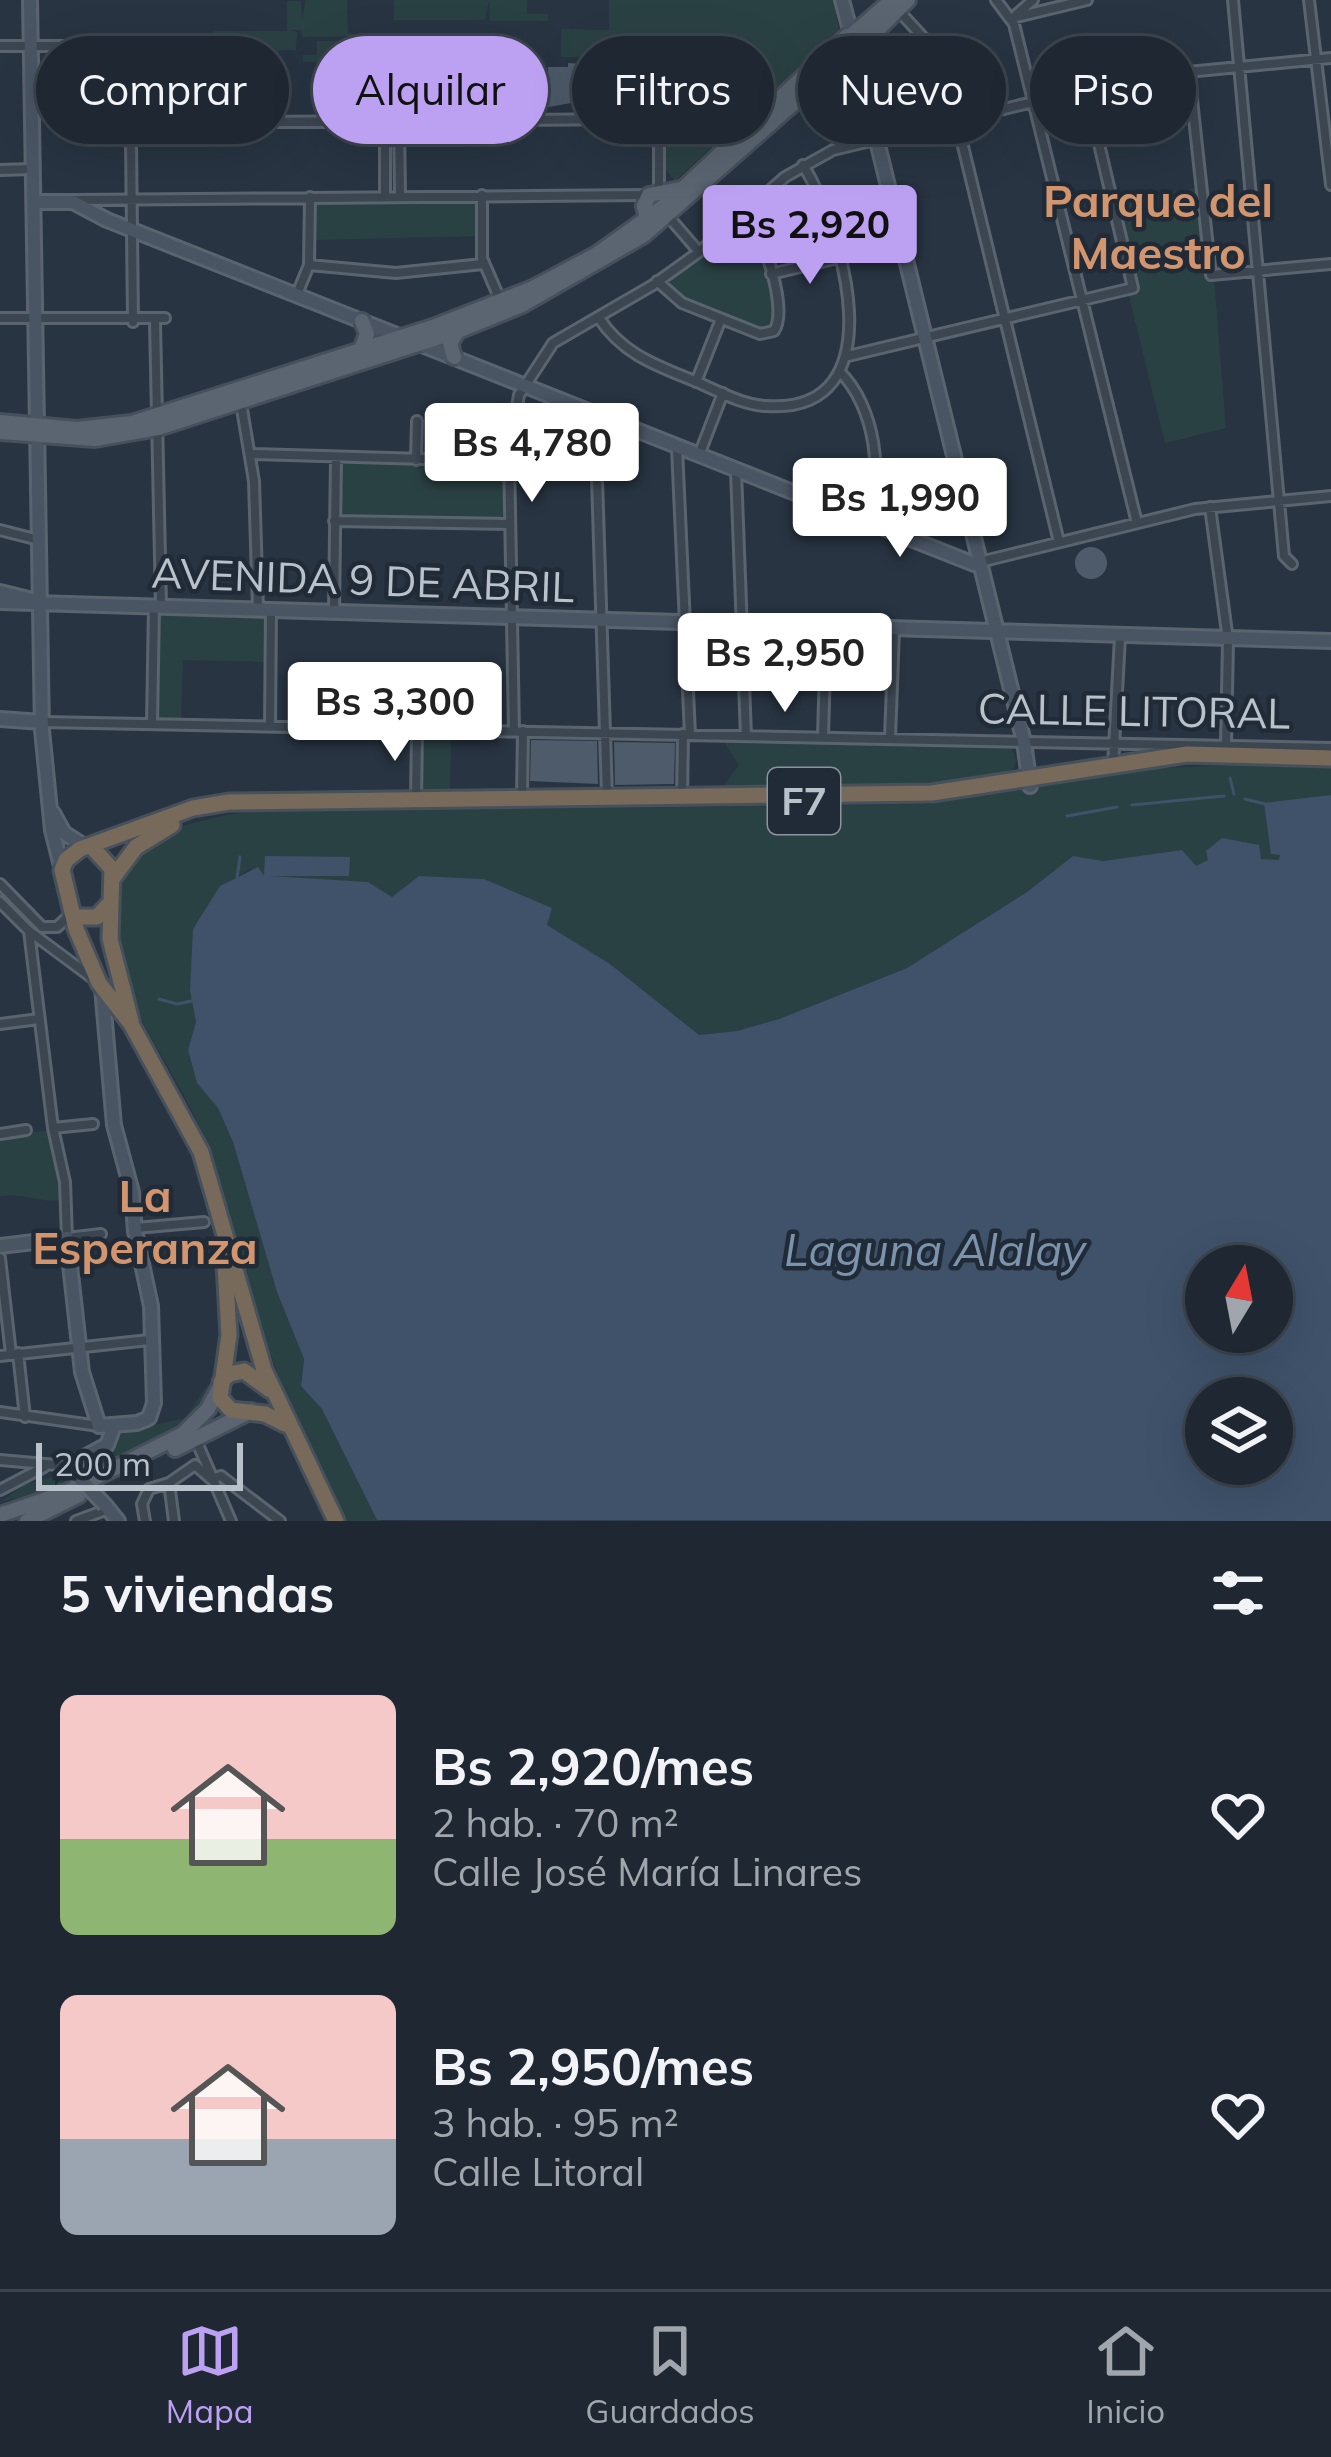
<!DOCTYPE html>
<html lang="es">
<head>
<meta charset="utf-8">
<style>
	body { margin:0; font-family:Mulish,sans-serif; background:#2b333e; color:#f1f3f6; height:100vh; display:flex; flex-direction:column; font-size:45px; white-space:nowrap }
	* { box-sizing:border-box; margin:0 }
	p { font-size:39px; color:#a1a5ac }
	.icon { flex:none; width:66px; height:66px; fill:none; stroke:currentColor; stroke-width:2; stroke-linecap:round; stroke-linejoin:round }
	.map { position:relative; height:1521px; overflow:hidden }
	.details { display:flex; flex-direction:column; background:#1e2732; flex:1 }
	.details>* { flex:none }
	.banner { position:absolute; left:36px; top:36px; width:1260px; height:108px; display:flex; gap:24px }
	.needle { width:78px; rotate:10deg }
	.controls { position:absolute; left:1185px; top:1245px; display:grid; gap:24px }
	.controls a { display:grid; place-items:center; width:108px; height:108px; border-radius:50%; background:#1e2732; box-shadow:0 12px 48px #0002,0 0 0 3px #3c444d; font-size:60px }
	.scale { position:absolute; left:36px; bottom:30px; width:207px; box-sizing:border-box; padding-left:12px; border:6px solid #b9c1cb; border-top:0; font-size:33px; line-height:42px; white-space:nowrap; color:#b9c1cb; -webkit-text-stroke:9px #212b37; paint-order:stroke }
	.price { position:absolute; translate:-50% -102px; padding:0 27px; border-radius:12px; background:#fff; color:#222; font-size:39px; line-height:78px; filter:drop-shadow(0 3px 6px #0008) }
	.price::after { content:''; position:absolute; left:50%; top:72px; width:36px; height:27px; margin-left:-18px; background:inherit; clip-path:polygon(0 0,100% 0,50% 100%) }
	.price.on { background:#bca0f2; color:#111 }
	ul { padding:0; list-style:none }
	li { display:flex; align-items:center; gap:36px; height:300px; padding:0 60px }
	li span { display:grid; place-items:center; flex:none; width:336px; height:240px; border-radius:18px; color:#555 }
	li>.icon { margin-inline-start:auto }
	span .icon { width:144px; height:144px; fill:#fffc; stroke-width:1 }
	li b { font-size:51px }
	h2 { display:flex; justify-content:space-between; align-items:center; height:144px; padding:0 60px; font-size:51px }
	.tag { padding:0 42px; border-radius:54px; background:#1e2732; box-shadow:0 12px 48px #0002,0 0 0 3px #3c444d; font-size:42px; line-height:108px }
	.tag.on { background:#bca0f2; color:#111 }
	.menu { display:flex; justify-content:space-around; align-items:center; height:168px; border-top:3px solid #3c444d; background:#1e2732; font-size:33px; color:#a1a5ac }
	.menu a { display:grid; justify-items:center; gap:6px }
	.menu .on { color:#bca0f2 }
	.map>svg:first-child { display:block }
	.green { fill:#2a4143 }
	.water { fill:#3f526a; fill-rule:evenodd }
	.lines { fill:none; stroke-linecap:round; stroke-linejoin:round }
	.stream { stroke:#3f526a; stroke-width:3 }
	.building { fill:#4e5b6a }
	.street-casing { stroke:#5a646f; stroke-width:14 }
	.secondary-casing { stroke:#5a646f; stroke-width:18 }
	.primary-casing { stroke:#464f5b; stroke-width:20 }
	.highway-casing { stroke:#47515c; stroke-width:21 }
	.street { stroke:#3c4651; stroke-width:8 }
	.secondary { stroke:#4a5564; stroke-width:12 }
	.primary { stroke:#5a6571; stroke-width:14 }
	.highway { stroke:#776a5a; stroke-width:15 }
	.secondary-bridge-casing { stroke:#5a646f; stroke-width:18; stroke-linecap:butt }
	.secondary-bridge { stroke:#4a5564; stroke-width:12 }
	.labels { text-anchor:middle; stroke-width:9; stroke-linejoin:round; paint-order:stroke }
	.shield { fill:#212b37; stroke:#8b949f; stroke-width:3 }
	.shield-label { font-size:39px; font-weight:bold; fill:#b9c1cb }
	.street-label { font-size:42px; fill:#b9c1cb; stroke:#212b37 }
	.neighbourhood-label { font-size:45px; font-weight:bold; fill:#d2956e; stroke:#212b37 }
	.water-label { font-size:45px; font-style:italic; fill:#7b93ac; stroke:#212b37 }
</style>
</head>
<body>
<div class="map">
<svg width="1331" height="1521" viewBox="0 0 1331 1521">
	<rect width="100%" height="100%" fill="#283442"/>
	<path class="green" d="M306,0H347L348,33L362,36L302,37L301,30H290L297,32L296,50H280L274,55V79L185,81V67H213L214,31H287V1H301L302,19Z
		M394,0H527V14H548V21H490L489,1L485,20H394Z
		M609,0H834L839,30L675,181L666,170V113H604L603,97L588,94L587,57H561V29L609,30Z
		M382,40L381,87H316V62H303V55H317V41Z
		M490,48H516L517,55L545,62V82H489Z
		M1184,75L1193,91L1164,101L1163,113L1109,128L1092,124L1095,104L1117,96L1092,105V91L1133,80Z
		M1196,188L1206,279H1214L1226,428L1165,443L1128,292L1138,289L1117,201Z
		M471,199L479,206V236L316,240L302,235L312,200Z
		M745,218C765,237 783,303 771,328L763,331L686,301L666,285L668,277L704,256Z
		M345,462L500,467L505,474V513L496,521L344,516L339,510L338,469Z
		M158,615L262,616L267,622V662L183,660L181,721H159Z
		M420,738H451L450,790L419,789Z
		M723,740L1011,747L1016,760L1012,774L945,786L722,788L739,765Z
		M1235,765L1331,768V905L1219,911L1182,850L1103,861L1073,856L1027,892L907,968L779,1019L737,1031L698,1035L610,964L546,925L552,908L484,879L419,876L392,897L368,882L264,877L250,869L220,887L190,991L196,1022L188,1050L197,1083L218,1108L233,1142L277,1292L304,1359L301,1382L322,1409L381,1521H344C307,1447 275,1374 250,1294C234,1245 225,1194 207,1145C177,1061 91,981 120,884C136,832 202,818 248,812L930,804L1162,768Z
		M50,1130L62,1200C38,1203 28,1193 0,1196V1136Z
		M208,1384L210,1390L189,1422L175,1431L129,1450L64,1488L0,1502L24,1485L68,1473L110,1447L123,1432L185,1418Z"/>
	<path class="water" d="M1331,795V1521L377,1520L322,1409L301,1386L304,1359L277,1292L233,1142L218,1108L197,1083L188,1050L196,1022L190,991L193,929L220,886L258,867L264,876L265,856L350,857L349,876H269L368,882L392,897L419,876L484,879L552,908L547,925L610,964L699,1035L737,1031L779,1019L907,968L1027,892L1073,856L1103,861L1182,850L1196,866L1208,860L1206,851L1222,838L1259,845L1261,859L1279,860L1280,855L1271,854L1264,803ZM1206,1266H1272V1332H1206ZM1206,1398H1272V1464H1206Z"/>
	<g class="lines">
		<path class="stream" d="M1230,778L1234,794
			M1245,799L1265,804
			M1132,805L1224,796
			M1067,816L1117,807
			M237,878L240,857
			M159,999L177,1004L192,1001"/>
	</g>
	<path class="building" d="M568,63L584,64L583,101L543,108H489V85H548V67H568Z
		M718,64L728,72H743L745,114L693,121V143H682L681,115H671L669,73Z
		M1075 563a16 16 0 1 1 32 0a16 16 0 1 1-32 0Z
		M531,740L597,741L598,784L530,781Z
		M614,742L675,743L674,784L615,785Z"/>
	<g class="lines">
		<defs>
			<path id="street" d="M996,0L1014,24L1137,523
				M1233,0L1284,556L1292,564
				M1309,0L1331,185
				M898,10L932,47L945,72L1059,542
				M1016,15L1033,0
				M1012,18L1087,0
				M0,46H119L130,51L133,322
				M1189,72L1211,275L1331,264
				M385,121V196
				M399,121L400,196
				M132,123L648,119L659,132V189
				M0,170L32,169
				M482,195V258L501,302
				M75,200L647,195
				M668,216L699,252
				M309,265L396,273L483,264
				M771,274L838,258
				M657,281L682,303L760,334L774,331C789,308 762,232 745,211
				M297,294L309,265L310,197
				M0,318H165
				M599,318C623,355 658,366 697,382C718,391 742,405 766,406C899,415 842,227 803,165
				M155,322L161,606
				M848,356L1133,288L1086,89
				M840,372C875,406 885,478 866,521
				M696,382L721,319
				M241,403L254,481L258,609
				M595,415L607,796
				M677,448L690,735
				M250,454L596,464
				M699,455L723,393
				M416,460L417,421
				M736,471L746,736
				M1210,507L1228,640L1226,745
				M334,521L510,524
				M0,530L39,540
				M980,562L1195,509L1331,496
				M334,612L336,457
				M43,722L1331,748
				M152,724L154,607
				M270,727L271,610
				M514,731L509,454L519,395L553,343L653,285L699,252L785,177L833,150L1137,77L1331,58
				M823,737L826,629
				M890,738L894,631
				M1113,766L1120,637
				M522,796L523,731
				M682,799L683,734
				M416,801L417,730
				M0,884L42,927H57L70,915
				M0,902L29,931L91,977
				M29,931L53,1128L65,1182L67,1238L101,1234
				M0,1024L39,1019
				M53,1128L93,1124
				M0,1134L26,1130
				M136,1228L204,1222
				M0,1258L11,1354
				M18,1353L25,1417
				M0,1356L149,1340
				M0,1412L99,1426
				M196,1440L231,1521
				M0,1460L68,1466
				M211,1479L221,1476L280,1521
				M169,1483L174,1521
				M0,1490L44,1467
				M76,1521L108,1509
				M145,1521L142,1504L149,1489L169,1483L195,1465L211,1479"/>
			<path id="secondary" d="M30,0L42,730L52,830L62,870
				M842,0L851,34
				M855,51L1024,742L1030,786
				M34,202H73L107,220L974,564L980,562
				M0,592L40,602
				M0,602L1331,641
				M0,719L42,722
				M53,813L64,833L86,847
				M0,1246L67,1238L82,1372L99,1426L137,1423L149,1418L154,1403L151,1306L135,1231L132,1192L114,1125L102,988
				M72,1470L68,1466L107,1445L114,1426
				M105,1505L118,1521"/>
			<path id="primary" d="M853,34L892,0
				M861,46L908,0
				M647,219L644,206L649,195L685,188
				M361,350L367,334L362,321
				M454,357L450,343L458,331
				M0,422L77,429L132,423L433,327L533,288L597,254L663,207L847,36L856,34L862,41
				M0,432L95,439L158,428L458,331L522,305L644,235L852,52
				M175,1449L251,1411
				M0,1515L67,1492L183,1434L208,1409L219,1388
				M27,1521L79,1495"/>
			<path id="highway" d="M92,847L112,869L110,939L131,1021
				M113,878L136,847L172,825
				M73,917H97L108,905
				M225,1264L229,1335L220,1398L231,1410L265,1414L285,1424
				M221,1382L229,1374L244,1371L270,1390
				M336,1521L264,1370L201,1152L131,1024L99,983L76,929L62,870L66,860L80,849L193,808L229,802L932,793L1187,754L1331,758"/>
		</defs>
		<use href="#street" class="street-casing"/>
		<use href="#secondary" class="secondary-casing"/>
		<use href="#primary" class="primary-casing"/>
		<use href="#highway" class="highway-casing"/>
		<use href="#street" class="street"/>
		<use href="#secondary" class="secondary"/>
		<use href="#primary" class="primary"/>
		<use href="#highway" class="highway"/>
		<defs>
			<path id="secondary-bridge" d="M72,1470L105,1505"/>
		</defs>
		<use href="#secondary-bridge" class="secondary-bridge-casing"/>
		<use href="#secondary-bridge" class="secondary-bridge"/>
	</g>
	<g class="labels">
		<rect class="shield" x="768" y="768" width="72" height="66" rx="9"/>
		<g class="shield-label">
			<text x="804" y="815">F7</text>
		</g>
		<g class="street-label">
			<text transform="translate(363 580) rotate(2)" y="15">AVENIDA 9 DE ABRIL</text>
			<text transform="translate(1134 711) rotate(1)" y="15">CALLE LITORAL</text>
		</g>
		<g class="neighbourhood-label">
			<text x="1158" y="217">Parque del<tspan x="1158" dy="52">Maestro</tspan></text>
			<text x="145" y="1212">La<tspan x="145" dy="52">Esperanza</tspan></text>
		</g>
		<g class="water-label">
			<text x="935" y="1266">Laguna Alalay</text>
		</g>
	</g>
</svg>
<div class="controls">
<a><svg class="needle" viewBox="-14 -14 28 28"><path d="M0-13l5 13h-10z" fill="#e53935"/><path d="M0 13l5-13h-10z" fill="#a1a5ac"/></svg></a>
<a><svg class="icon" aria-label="layers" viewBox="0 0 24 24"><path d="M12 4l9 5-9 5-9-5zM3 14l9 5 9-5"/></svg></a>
</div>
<div class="scale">200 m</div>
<b class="price on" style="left:810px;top:287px">Bs 2,920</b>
<b class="price" style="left:532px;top:505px">Bs 4,780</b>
<b class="price" style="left:900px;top:560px">Bs 1,990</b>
<b class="price" style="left:785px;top:715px">Bs 2,950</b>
<b class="price" style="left:395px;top:764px">Bs 3,300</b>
<div class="banner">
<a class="tag">Comprar</a>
<a class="tag on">Alquilar</a>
<a class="tag">Filtros</a>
<a class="tag">Nuevo</a>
<a class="tag">Piso</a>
</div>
</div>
<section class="details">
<h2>5 viviendas<svg class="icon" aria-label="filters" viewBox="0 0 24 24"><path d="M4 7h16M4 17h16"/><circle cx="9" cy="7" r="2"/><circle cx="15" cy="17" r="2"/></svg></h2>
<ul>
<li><span style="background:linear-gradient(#f6c9c9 60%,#8fb573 0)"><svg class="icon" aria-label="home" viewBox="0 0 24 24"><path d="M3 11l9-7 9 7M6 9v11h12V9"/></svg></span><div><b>Bs 2,920/mes</b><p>2 hab. · 70 m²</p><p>Calle José María Linares</p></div><svg class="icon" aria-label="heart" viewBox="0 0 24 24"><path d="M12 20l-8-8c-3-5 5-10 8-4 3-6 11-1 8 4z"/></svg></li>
<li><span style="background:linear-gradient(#f6c9c9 60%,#9aa5b1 0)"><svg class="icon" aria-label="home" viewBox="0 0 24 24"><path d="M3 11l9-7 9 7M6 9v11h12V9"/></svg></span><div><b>Bs 2,950/mes</b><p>3 hab. · 95 m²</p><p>Calle Litoral</p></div><svg class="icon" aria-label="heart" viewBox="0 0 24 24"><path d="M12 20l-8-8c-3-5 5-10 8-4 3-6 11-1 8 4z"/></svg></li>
</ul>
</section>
<nav class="menu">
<a class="on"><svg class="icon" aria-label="map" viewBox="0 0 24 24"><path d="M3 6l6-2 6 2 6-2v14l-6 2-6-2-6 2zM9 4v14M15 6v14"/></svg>Mapa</a>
<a><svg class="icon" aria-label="saved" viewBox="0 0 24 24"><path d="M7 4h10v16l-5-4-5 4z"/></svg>Guardados</a>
<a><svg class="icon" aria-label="home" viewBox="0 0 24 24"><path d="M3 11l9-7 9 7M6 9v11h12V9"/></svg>Inicio</a>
</nav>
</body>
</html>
